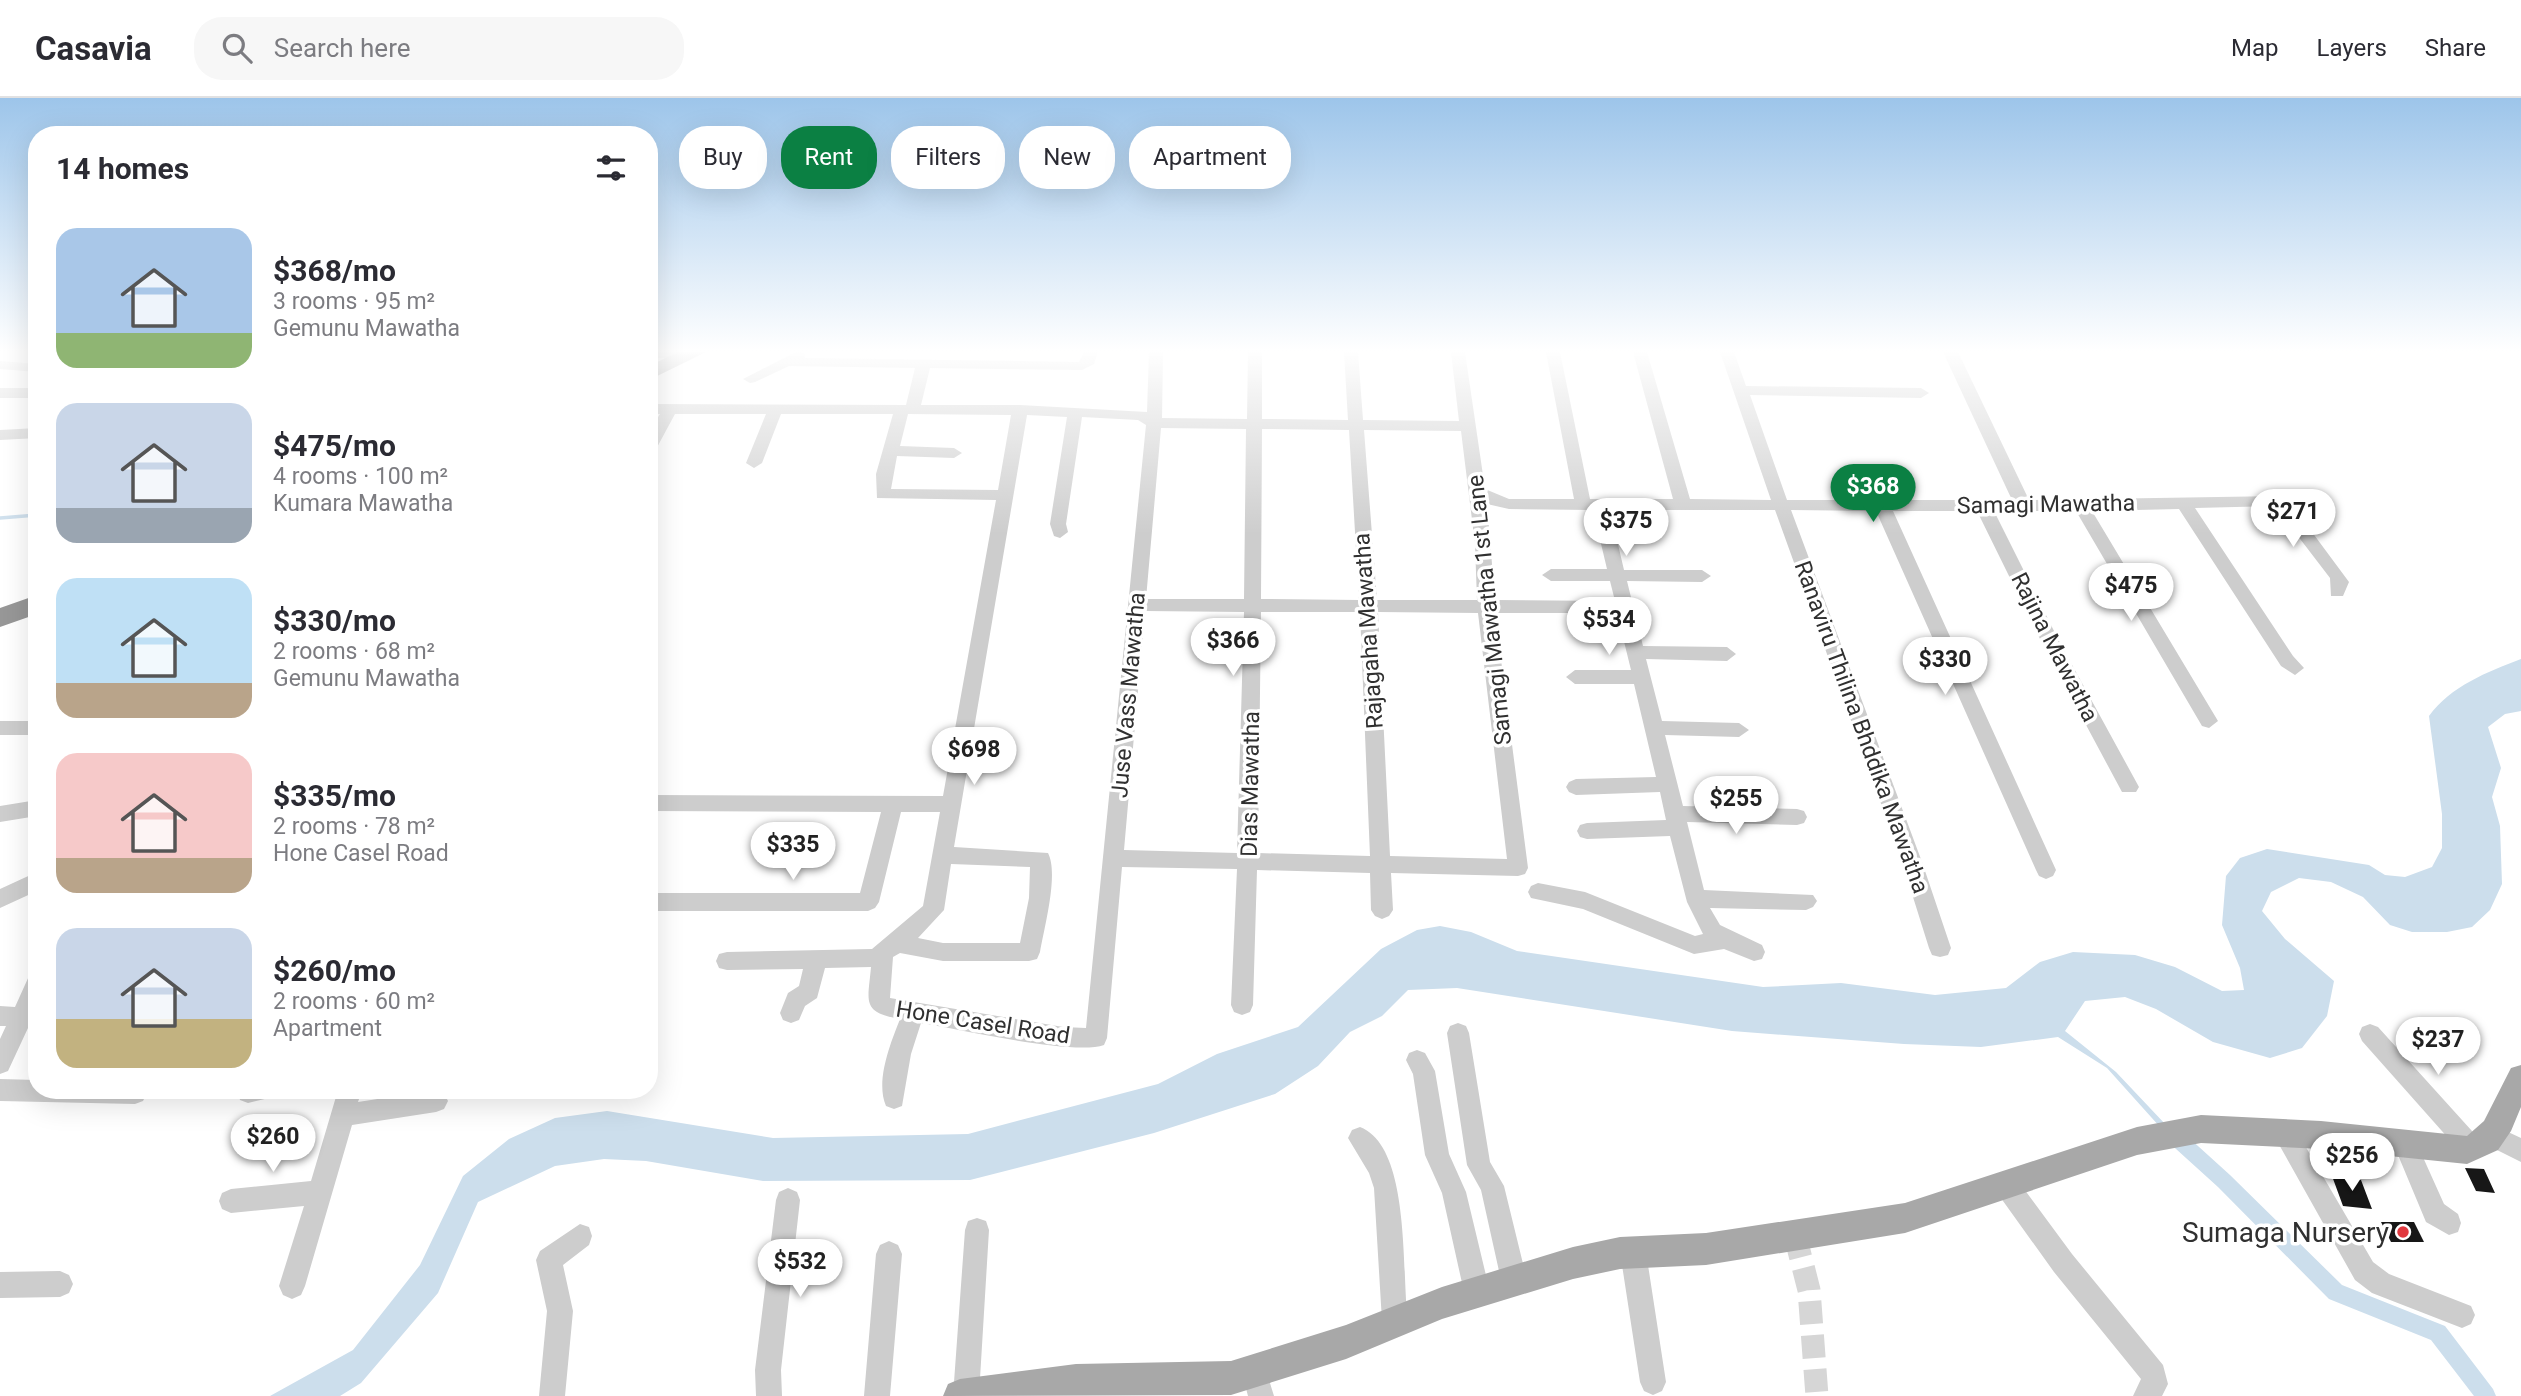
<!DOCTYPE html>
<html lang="en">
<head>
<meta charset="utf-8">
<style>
	body { margin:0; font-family:Roboto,sans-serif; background:#f7f7f7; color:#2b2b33; height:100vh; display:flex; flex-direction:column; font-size:26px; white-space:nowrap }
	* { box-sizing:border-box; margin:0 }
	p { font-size:23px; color:#7c7c81 }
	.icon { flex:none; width:38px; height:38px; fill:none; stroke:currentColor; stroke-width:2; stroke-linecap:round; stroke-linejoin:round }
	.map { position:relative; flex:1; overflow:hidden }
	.sheet { position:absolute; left:28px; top:28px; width:630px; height:973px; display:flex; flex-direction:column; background:#fff; border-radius:28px; box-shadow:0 7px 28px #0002 }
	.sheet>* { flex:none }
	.hud { position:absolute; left:679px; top:28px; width:665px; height:63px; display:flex; gap:14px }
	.price { position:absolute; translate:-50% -60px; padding:0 16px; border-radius:24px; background:#fff; color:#222; font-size:23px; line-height:46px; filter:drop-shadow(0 2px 4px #0008) }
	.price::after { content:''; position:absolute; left:50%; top:42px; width:21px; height:16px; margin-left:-10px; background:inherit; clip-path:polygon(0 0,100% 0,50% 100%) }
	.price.current { background:#0b8043; color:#fff }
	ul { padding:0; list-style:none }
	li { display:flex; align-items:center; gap:21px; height:175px; padding:0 28px }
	li span { display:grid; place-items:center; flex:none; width:196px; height:140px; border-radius:21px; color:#555 }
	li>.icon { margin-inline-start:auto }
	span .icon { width:84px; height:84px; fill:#fffc; stroke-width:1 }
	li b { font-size:30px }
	h2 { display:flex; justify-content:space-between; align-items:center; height:84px; padding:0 28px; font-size:30px }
	.chip { padding:0 24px; border-radius:28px; background:#fff; box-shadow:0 7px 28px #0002; font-size:24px; line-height:63px }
	.chip.current { background:#0b8043; color:#fff }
	header { display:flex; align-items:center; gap:42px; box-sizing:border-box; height:98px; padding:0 35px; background:#fff; border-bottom:2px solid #e1e1e2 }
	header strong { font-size:33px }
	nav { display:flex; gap:38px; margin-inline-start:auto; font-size:24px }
	.search { width:490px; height:63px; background:#f7f7f7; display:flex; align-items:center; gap:18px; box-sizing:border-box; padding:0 24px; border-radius:28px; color:#7c7c81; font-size:26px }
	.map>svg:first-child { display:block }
	.water { fill:#ccdeec }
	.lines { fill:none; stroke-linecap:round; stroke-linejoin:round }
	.stream { stroke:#ccdeec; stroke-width:3.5 }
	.canal { fill:#ccdeec; fill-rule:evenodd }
	.building { fill:#171717 }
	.minor-tunnel { stroke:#d6d6d6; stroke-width:23; stroke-dasharray:23 11; stroke-linecap:butt }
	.minor { fill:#cdcdcd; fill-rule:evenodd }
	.major { fill:#a8a8a8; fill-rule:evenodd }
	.highway { fill:#979797; fill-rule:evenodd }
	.poi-dot { fill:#e1393f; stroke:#fff; stroke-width:2.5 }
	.labels { text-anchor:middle; stroke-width:7; stroke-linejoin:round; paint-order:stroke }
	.street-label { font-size:23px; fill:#303030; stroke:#fff }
	.near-poi-label { font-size:28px; fill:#303030; stroke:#fff; text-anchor:end }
</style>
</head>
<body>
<header>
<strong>Casavia</strong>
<div class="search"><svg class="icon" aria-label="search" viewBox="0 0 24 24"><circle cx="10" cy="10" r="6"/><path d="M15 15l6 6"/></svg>Search here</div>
<nav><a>Map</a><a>Layers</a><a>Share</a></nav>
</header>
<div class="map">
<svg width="2521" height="1298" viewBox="0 0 2521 1298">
	<rect width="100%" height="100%" fill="#fff"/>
	<path class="water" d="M2521,561V613L2505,616L2488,629L2501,670L2492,699L2500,728L2502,786L2490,812L2472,829L2447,834H2412L2390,827L2363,799L2331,784L2299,780L2271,794L2262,813L2285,841L2334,883L2327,918L2302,950L2270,960L2213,944L2156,911L2125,899L2085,903L2065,933L2116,974L2166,1027L2160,1029L2107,970L2058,939L1981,949L1904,946L1732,933L1457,890L1408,892L1382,918L1350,934L1318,968L1275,996L1154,1035L970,1082L763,1083L646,1063L604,1061L555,1068L478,1104L438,1195L361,1285L340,1298H270L353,1252L420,1167L463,1078L509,1041L555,1020L607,1013L773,1040L968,1036L1158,986L1217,956L1298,929L1381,851L1417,832L1440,828L1471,834L1517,853L1763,889L1841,885L1935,897L2006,890L2040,864L2073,854L2135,857L2175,869L2222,893L2244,892L2240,870L2222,827L2226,778L2240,760L2267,751L2369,767L2385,777L2405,779L2432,769L2442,750V716L2429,618C2451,588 2487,574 2521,561Z"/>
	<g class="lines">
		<path class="stream" d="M0,420L37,417"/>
		<path class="canal" d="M2171,1027L2177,1029L2230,1077L2342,1187L2445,1228L2493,1291L2496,1298H2474L2431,1242L2329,1201L2218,1089L2165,1041L2162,1035L2165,1029Z"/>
	</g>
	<path class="building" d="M2465,1070L2484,1071L2495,1095L2476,1093Z
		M2332,1078L2361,1082L2372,1111L2343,1108Z
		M2381,1124H2414L2424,1144H2391Z"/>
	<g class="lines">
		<path class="minor-tunnel" d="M1795,1137L1809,1192L1817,1298"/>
		<path class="minor" d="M649,254H682L683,256L676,260H649Z
			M796,254L804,255L805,260L1079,264L1084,254H1098L1094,266L1082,272L930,270L921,307H1020L1147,314L1149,254H1163L1162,320L1247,321L1248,254H1262V321L1348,322L1344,254H1358L1363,322L1459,323L1451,254H1465L1485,391L1509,401H1574L1546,254H1560L1590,401H1673L1633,254H1647L1690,401L1771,402L1720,254H1734L1746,288L1921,290L1929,295L1921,300L1750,297L1787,402H2012L1943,254H1958L2029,402L2280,398L2286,399L2349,484L2343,498H2331L2330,480L2275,408L2195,410L2293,558L2304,570L2295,577L2281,568L2179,411L2092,413L2218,623L2209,630L2202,628L2076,413H1994L2059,543L2139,689L2136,694H2122L2041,543L1977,413H1893L2056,772L2053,778L2046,781L2039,778L2036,772L1876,413L1791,412L1922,764L1951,850L1948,857L1940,859L1932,857L1929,850L1902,764L1775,412H1610L1624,472H1702L1711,478L1702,484L1627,483L1643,548L1727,549L1736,556L1727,563L1646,561L1662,623L1739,625L1749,632L1739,639L1665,637L1683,708L1797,711L1804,713L1807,719L1804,725L1797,727L1687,724L1704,792L1813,797L1817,803L1813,809L1806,812L1710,810L1720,827L1762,847L1765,854L1762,861L1754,863L1724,851L1694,856L1583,811L1531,800L1528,794L1531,788L1538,785L1585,794L1695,838L1703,836L1687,804L1670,738L1587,741L1580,739L1577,733L1580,727L1587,725L1666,722L1660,694L1576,697L1569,694L1566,689L1569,684L1576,681L1656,679L1634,586H1575L1566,579L1575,572H1631L1617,515H1495L1528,770L1525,776L1518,778L1391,775L1393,812L1389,818L1382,821L1375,818L1371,812L1370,775L1257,772L1253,907L1250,914L1242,917L1234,914L1231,907L1237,771L1122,769L1107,940L1104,947C1074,958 959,931 921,925L911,956L902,1008L894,1011L886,1008C875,983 891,944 900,921C861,914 868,904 871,869L825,870L817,900L805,908L799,922L791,925L783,922L780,915L788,895L799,888L803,871L727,872L719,870L716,863L719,856L727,854L872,851L923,808L940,714H901L879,804L875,810L868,813H649V795H860L881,714L649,713V697L943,698L996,402L877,400L876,376L893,316H781L762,365L754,370L746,365L766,316H675L655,353L649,354V334L660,316H649V306L906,307L915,270L789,268L755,284L750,285L743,281ZM908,316L1011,317L998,392L891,391L897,358L954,360L962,355L954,350L900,348ZM1027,317L1067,319L1050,426L1054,438L1060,440L1068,434L1066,426L1082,319L1138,322L1146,327L1086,930L1063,929L890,900L893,859L900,855L943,863H1029L1037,861L1040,854C1044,830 1059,776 1048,755L954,749ZM1161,330L1246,331L1244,501H1146ZM1262,331L1349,332L1359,502L1261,501ZM1364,332L1461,333L1475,446L1477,502H1377ZM1487,406L1509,411L1593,412L1607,471H1551L1542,477L1551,483H1610L1615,503L1495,502ZM1145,513L1244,514L1237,755L1124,752ZM1261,514H1360L1370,758L1258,755ZM1378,514L1478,515L1507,761L1390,758ZM951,766L1030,769L1029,800L1020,845H943L918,840L944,812Z
			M0,263L37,266V274L0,271Z
			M0,290H37V300H0Z
			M37,330V340L0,342V332Z
			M649,377L655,378L657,384L649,389Z
			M0,623H37V637H0Z
			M37,702V718L0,724V708Z
			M37,774V793L0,810V791Z
			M37,875V931L28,930L8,973L0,976V941L6,928H0V908L15,909L29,878Z
			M1458,925L1466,928L1469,935L1490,1064L1504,1088L1527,1182L1523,1191L1514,1195L1505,1191L1501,1182L1481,1092L1467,1067L1447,935L1450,928Z
			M2370,926L2378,929L2481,1043L2485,1051L2481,1059L2473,1062L2465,1059L2362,943L2359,936L2362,929Z
			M1417,952L1425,955L1435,973L1449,1056L1466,1094L1490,1194L1486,1203L1477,1207L1468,1203L1464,1194L1442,1095L1425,1057L1413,976L1406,962L1409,955Z
			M0,981L37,982V992H145L147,995L143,1003L135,1006L0,1003Z
			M237,992H272L269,1000L248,1005L240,1002Z
			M338,992H362L358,1004L436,992L444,995L448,1003L444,1011L436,1014L352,1027L305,1188L301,1197L292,1201L283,1197L279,1188L304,1108L231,1115L222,1111L219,1103L222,1095L231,1091L311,1083Z
			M2285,1024L2293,1027L2373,1164L2389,1176L2471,1208L2475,1217L2471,1226L2462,1230L2372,1195L2355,1182L2277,1043L2273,1035L2277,1027Z
			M2493,1027L2521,1040V1064L2485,1046L2481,1038L2485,1030Z
			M1360,1029C1412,1049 1401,1177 1408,1223L1404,1232L1395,1236L1386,1232L1382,1223L1374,1090L1369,1075L1348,1040L1352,1032Z
			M2405,1034L2413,1037L2444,1106L2458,1116L2461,1125L2458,1134L2449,1137L2426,1124L2393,1045L2397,1037Z
			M2007,1076L2016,1080L2072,1156L2163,1267L2168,1286L2162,1298H2133L2141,1281L2054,1174L1998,1096L1995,1088L1998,1080Z
			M788,1090L797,1094L800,1102L781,1272L782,1298H756L755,1272L776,1102L779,1094Z
			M977,1120L986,1123L989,1132L979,1297L953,1298L965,1132L968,1123Z
			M580,1126L589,1129L592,1138L589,1147L563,1167L573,1213L565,1298H539L547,1213L536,1162L540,1153Z
			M1633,1141L1642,1145L1646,1154L1666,1284L1662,1293L1653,1297L1644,1293L1640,1284L1620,1154L1624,1145Z
			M889,1143L898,1147L902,1156L890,1298H864L876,1156L880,1147Z
			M60,1173L69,1177L73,1186L69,1195L60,1199L0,1200V1174Z
			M1255,1262L1264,1266L1274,1298H1248L1242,1275L1246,1266Z"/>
		<path class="major" d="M2521,967V1009L2511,1033L2498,1052L2467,1066L2321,1051L2201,1045L2137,1057L1905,1135L1706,1167L1620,1171L1573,1181L1442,1221L1346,1261L1231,1297L943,1298L948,1286L960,1281L1076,1266L1231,1263L1346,1227L1442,1189L1573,1149L1620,1139L1706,1135L1905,1105L2137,1029L2201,1017L2321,1023L2467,1038L2484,1023L2511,970Z"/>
		<path class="highway" d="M678,254H706L649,282V268Z
			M37,497V516L0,529V510Z"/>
	</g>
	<linearGradient id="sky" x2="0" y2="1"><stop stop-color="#9dc5ea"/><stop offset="0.58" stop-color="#fff"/><stop offset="1" stop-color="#fff" stop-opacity="0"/></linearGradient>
	<rect width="2521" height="436" fill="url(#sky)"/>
	<circle class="poi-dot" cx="2403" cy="1134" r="7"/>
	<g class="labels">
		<g class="street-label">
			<text transform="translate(2046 406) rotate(-1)" y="8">Samagi Mawatha</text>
			<text transform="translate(1489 512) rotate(-96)" y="8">Samagi Mawatha 1st Lane</text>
			<text transform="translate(1368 533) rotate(-94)" y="8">Rajagaha Mawatha</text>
			<text transform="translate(2055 549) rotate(63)" y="8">Rajina Mawatha</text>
			<text transform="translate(1128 597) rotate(-85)" y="8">Juse Vass Mawatha</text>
			<text transform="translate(1862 629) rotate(70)" y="8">Ranaviru Thilina Bhddika Mawatha</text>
			<text transform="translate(1250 686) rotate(-89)" y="8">Dias Mawatha</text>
			<text transform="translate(983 924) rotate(9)" y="8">Hone Casel Road</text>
		</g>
		<g class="near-poi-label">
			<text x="2389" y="1144">Sumaga Nursery</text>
		</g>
	</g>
</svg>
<b class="price current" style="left:1873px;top:426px">$368</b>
<b class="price" style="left:2293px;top:451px">$271</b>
<b class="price" style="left:1626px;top:460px">$375</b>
<b class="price" style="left:2131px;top:525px">$475</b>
<b class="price" style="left:1609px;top:559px">$534</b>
<b class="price" style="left:1233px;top:580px">$366</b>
<b class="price" style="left:1945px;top:599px">$330</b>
<b class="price" style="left:974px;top:689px">$698</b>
<b class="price" style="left:1736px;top:738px">$255</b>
<b class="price" style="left:793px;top:784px">$335</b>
<b class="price" style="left:2438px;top:979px">$237</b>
<b class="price" style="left:273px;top:1076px">$260</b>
<b class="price" style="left:2352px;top:1095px">$256</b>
<b class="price" style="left:800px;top:1201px">$532</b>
<div class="hud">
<a class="chip">Buy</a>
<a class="chip current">Rent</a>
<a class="chip">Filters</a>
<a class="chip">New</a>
<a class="chip">Apartment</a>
</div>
<section class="sheet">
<h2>14 homes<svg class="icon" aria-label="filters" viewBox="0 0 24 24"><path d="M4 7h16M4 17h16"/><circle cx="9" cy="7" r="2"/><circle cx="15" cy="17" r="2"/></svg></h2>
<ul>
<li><span style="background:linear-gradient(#a9c7e8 75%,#8fb573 0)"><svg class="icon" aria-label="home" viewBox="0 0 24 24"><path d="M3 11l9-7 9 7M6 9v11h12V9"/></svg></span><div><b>$368/mo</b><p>3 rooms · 95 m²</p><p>Gemunu Mawatha</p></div></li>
<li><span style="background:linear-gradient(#c9d6e8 75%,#9aa5b1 0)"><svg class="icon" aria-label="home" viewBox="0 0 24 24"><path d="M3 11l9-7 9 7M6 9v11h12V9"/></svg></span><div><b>$475/mo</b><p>4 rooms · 100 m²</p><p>Kumara Mawatha</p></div></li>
<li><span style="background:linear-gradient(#bfe0f5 75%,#b9a48a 0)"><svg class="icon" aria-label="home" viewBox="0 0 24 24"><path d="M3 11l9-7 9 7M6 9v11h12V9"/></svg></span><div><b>$330/mo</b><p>2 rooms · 68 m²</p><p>Gemunu Mawatha</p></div></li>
<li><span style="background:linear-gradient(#f6c9c9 75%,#b9a48a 0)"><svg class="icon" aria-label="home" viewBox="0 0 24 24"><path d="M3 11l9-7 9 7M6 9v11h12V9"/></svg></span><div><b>$335/mo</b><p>2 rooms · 78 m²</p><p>Hone Casel Road</p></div></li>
<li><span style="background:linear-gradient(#c9d6e8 65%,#c2b280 0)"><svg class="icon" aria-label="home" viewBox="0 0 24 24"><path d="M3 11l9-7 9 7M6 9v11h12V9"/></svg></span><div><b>$260/mo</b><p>2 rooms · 60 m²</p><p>Apartment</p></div></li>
</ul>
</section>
</div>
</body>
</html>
